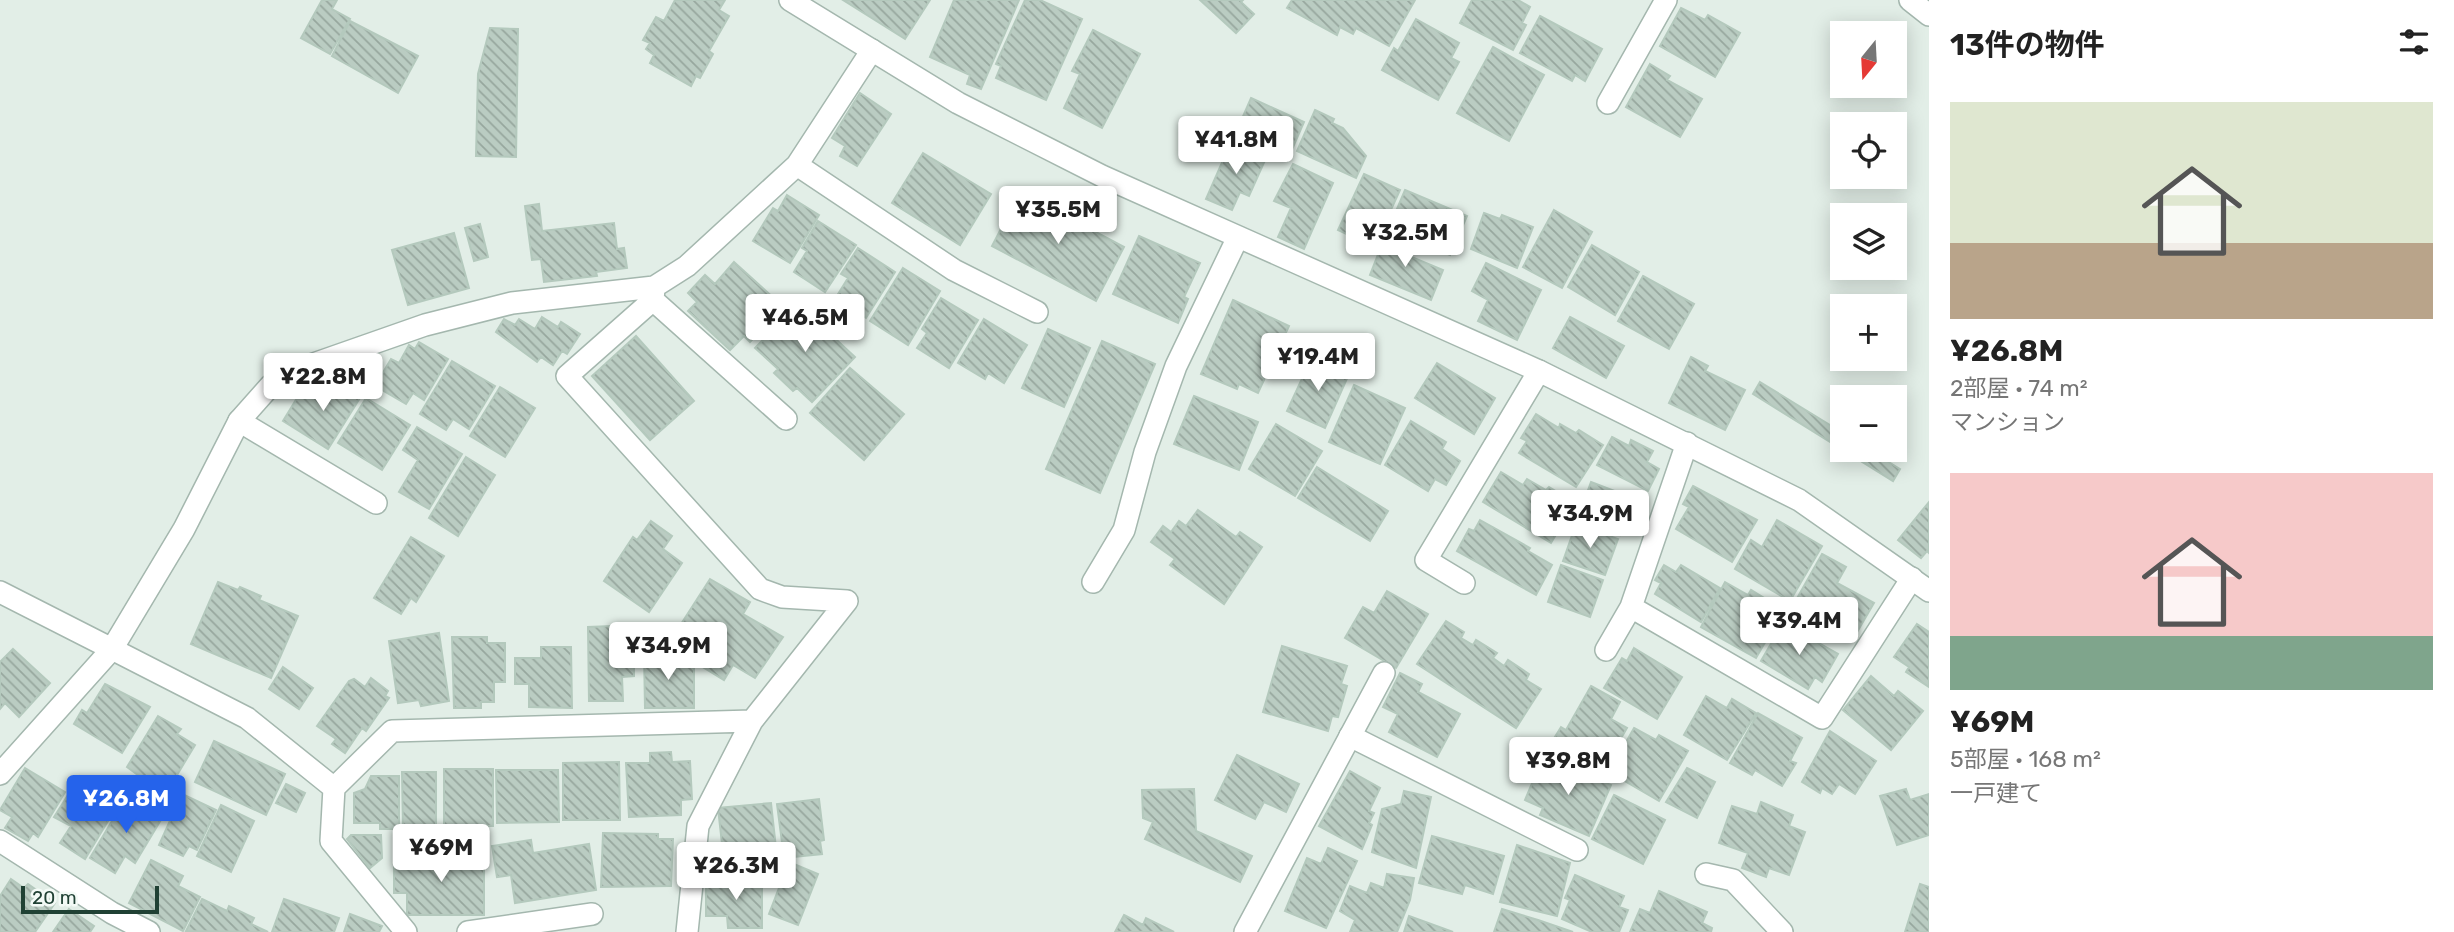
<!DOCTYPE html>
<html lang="ja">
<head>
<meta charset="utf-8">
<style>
	body { margin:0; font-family:Rubik,"Noto Sans JP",sans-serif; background:#f2f2f2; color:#222; height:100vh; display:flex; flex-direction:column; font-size:26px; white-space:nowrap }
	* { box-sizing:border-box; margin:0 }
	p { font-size:23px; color:#767676 }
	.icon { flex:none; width:38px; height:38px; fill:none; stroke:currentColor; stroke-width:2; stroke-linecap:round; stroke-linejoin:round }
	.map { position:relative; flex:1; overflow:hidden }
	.side { display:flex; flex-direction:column; background:#fff; width:525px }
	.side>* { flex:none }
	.needle { width:46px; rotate:198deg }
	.tools { position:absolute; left:1830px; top:21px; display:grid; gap:14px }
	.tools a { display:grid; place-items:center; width:77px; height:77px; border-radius:0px; background:#fff; box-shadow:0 4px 18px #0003; font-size:35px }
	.scale { position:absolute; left:21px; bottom:18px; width:138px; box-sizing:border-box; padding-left:7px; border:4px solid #204134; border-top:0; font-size:19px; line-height:24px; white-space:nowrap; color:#204134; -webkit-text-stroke:5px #f3faf6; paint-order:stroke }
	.price { position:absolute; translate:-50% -60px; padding:0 16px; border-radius:7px; background:#fff; color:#222; font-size:23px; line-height:46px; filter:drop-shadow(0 2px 4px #0008) }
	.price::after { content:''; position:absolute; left:50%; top:42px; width:21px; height:16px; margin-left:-10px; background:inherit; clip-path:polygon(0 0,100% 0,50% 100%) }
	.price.selected { background:#2563eb; color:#fff }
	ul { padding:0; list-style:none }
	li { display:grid; align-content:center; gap:14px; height:371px; padding:0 21px }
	li span { display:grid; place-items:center; height:217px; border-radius:0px; color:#555 }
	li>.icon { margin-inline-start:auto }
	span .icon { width:126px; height:126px; fill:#fffc; stroke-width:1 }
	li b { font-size:30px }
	h2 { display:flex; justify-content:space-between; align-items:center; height:84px; padding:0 21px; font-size:30px }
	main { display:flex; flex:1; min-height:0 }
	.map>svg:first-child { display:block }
	.building { fill:url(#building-back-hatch); stroke:#b4c9bd; stroke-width:2 }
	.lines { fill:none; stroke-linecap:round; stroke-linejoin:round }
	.service-casing { stroke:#a4b7ae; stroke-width:24 }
	.minor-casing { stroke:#a4b7ae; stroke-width:24 }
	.tertiary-casing { stroke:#a4b7ae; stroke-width:24 }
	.service { stroke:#fff; stroke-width:21 }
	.minor { stroke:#fff; stroke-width:21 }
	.tertiary { stroke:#fff; stroke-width:21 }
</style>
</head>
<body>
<main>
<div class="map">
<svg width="1929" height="932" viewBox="0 0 1929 932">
	<defs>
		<pattern id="building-back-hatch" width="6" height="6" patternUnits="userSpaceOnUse" patternTransform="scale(1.75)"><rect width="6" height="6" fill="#baccc2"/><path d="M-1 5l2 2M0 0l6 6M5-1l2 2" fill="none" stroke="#97a79e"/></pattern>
	</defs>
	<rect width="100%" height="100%" fill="#e2eee7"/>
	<path class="building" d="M322,0H337L332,9L350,19L330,54L301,38Z
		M675,0H725L719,10L729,16L709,51L713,54L700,78L696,76L691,86L650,63L654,55L646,49L650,43L643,40L656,17L664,21Z
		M843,0H930L905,39Z
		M954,0H1019L981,89L967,84L970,75L930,57Z
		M1025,0H1040L1082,19L1046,100L996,78L1001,66L996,64Z
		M1200,0H1243L1241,2L1254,14L1236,33Z
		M1292,0H1415L1389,46L1356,28L1353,34L1340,27L1337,35L1287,8Z
		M1472,0H1518L1530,7L1522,23L1526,25L1513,50L1460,23Z
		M1681,8L1705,20L1708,15L1740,33L1715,77L1660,46Z
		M1540,16L1602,49L1585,81L1575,75L1572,81L1520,53Z
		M1416,19L1459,43L1451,58L1459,62L1438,100L1382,70L1394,48L1398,51Z
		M350,21L418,56L398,93L332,56Z
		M490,28L518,29L516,157L476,156L478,74Z
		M1093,30L1140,54L1102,128L1064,108L1080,74L1072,71Z
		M1493,47L1544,75L1509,141L1457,113Z
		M1650,64L1670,76L1667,80L1702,99L1680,137L1626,107Z
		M860,93L891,114L857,166L840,156L845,146L832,138Z
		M1251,98L1304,122L1287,161L1234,137Z
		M1315,110L1334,119L1332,123L1343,128L1366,156L1356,178L1297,151Z
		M1231,142L1266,158L1249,196L1240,192L1232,210L1206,199Z
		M923,153L991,194L960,245L892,203Z
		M1293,164L1333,183L1304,249L1278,237L1291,208L1274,201Z
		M1364,174L1400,190L1374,247L1338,230Z
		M1405,190L1467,216L1450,255L1388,230Z
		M1020,192L1124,247L1096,301L992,246Z
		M787,195L819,215L790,263L753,241L773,208L778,211Z
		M539,204L542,231L614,223L617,249L624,248L627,268L596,272L597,276L544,282L541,259L532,260L525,206Z
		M1554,210L1592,232L1562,288L1523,267Z
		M1484,213L1500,219L1502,215L1533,227L1517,268L1471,249Z
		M818,221L856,245L825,292L794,272L807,251L802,248Z
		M480,224L488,257L474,261L465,228Z
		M454,233L469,288L408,305L392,250Z
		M1386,234L1407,242L1402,253L1443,270L1431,300L1370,275Z
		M1139,236L1200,263L1184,297L1188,299L1178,323L1113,294Z
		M1592,245L1639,272L1615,315L1568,287Z
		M858,248L895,272L866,318L835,299L848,278L841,274Z
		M734,262L776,300L771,305L778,311L750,342L744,336L730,350L688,311L697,302L688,293L705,275L715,284Z
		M1486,263L1541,290L1517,340L1478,321L1488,300L1472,291Z
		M903,268L940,291L908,345L870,321Z
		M1643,276L1694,304L1669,349L1618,321Z
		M941,298L978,320L949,368L917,348L927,333L922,329Z
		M1233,300L1289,326L1258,393L1239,384L1237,389L1201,374Z
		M798,304L855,357L812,402L797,388L793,391L774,373L778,369L755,348Z
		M542,317L558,327L561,322L580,334L567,354L562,351L553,365L541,357L537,362L496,332L504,319L515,325L519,319L535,329Z
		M1570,317L1624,346L1606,378L1553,348Z
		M984,319L1027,345L1004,383L988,373L985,379L958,363Z
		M1048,329L1090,348L1064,407L1022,388Z
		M636,336L694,401L650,440L592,376Z
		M1102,341L1155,364L1100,493L1046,469Z
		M419,342L448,359L424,400L413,393L406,404L375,386L391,359L399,363L409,345L415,349Z
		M1312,357L1349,374L1325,428L1287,411Z
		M1691,357L1708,366L1705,371L1745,390L1725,430L1669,403Z
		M452,361L495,386L469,429L453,419L446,430L420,414Z
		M1437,363L1495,398L1474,434L1415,398Z
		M850,368L904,414L864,460L810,413Z
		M338,379L363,393L328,449L283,421L302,390L323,403Z
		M1760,382L1843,433V450H1869L1900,469L1893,481L1753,394Z
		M1354,385L1405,408L1380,464L1329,442Z
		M500,387L535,408L505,457L470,436Z
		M1194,396L1258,422L1239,470L1174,444Z
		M366,398L410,425L382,470L338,443Z
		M1536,414L1559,428L1560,424L1576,433L1579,430L1603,445L1576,487L1519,453L1527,441L1521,438Z
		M1411,421L1446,442L1442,449L1460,461L1446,485L1435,479L1428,491L1385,465Z
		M1276,424L1322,451L1295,496L1249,469Z
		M417,427L462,454L429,509L399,492L418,460L403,450Z
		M1612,437L1629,446L1631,440L1653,451L1647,462L1659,469L1648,491L1597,465Z
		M466,457L495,475L458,536L429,518Z
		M1317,467L1388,511L1370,541L1298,498Z
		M1501,472L1523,485L1527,479L1546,490L1549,487L1575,503L1551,543L1483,502Z
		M1591,482L1633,498L1620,535L1577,520Z
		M1693,486L1757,520L1732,562L1676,529L1689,507L1683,504Z
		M1929,502V553L1927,551L1921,558L1898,540Z
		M1198,510L1236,537L1240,532L1262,547L1224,604L1170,565L1175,559L1151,542L1163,526L1171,532L1179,521L1186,526Z
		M1480,520L1530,548L1528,551L1552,565L1536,595L1457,551L1469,529L1474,531Z
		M1777,520L1822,546L1790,601L1735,569L1751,540L1762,547Z
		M651,521L672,536L663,549L682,563L649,612L604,581L633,537L637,540Z
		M1576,524L1618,539L1605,575L1563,561Z
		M411,537L444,556L416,602L411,598L401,614L374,598Z
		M1822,554L1846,567L1837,583L1874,603L1856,634L1796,600Z
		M1561,565L1603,580L1590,617L1548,602Z
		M1664,565L1676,572L1681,565L1720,588L1701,622L1655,594L1661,583L1655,580Z
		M710,579L750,602L743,614L783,637L755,678L733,665L724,680L693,661L694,658L685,647L689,639L676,632Z
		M218,582L238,590L240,587L261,596L259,600L298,616L271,678L191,644Z
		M1725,582L1748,595L1751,590L1784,610L1756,658L1701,627Z
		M1387,591L1428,614L1396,668L1345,638L1363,607L1374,613Z
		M1446,621L1464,632L1461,638L1473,645L1476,640L1497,653L1493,658L1504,666L1508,660L1529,674L1526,680L1541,689L1516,728L1417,664Z
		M1783,623L1838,654L1822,682L1815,677L1808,689L1761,661Z
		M1917,624L1929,632V687L1906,672L1909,667L1894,657Z
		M637,625L638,664H634V676L622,677L623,701H589L588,627Z
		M439,633L449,701L421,706L419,700L398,703L389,641Z
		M452,637H487V643H505V682H494V702H481V708H454Z
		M1282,646L1347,666L1341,684L1347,686L1338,717L1332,716L1328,731L1263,712Z
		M541,647H571L572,708L529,707V684H515V658H541Z
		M1634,648L1682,677L1657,719L1604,688L1622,658L1627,661Z
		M13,649L50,683L19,717L5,703L0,709V662Z
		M644,653H675V665H694V708H645Z
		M283,667L313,688L299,709L269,689Z
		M1400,673L1422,684L1418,692L1460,714L1437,757L1389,732L1398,714L1383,707Z
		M1871,676L1894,696L1898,691L1923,711L1891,750L1843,710Z
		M371,678L388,691L385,696L389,698L366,731L362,728L345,753L332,744L336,739L317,726L349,681L354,679L365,687Z
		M105,684L150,707L122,753L74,724L82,710L87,713Z
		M1591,686L1620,702L1611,719L1627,728L1604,768L1587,758L1584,764L1550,745L1561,727L1566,730Z
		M1706,696L1727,708L1732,699L1756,713L1727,760L1684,735Z
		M1758,713L1802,738L1790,761L1796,763L1782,786L1755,770L1752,775L1730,763Z
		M158,716L181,729L177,734L195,745L165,795L127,767Z
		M1634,728L1656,740L1659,735L1688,751L1659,801L1609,772Z
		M1830,731L1876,761L1855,794L1839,784L1832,794L1822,788L1820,793L1802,782Z
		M214,741L285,774L266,815L195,782Z
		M671,752L672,762L690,761L692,799L681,800V815L629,817L626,763H650V753Z
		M1237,755L1299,784L1286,812L1264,802L1255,819L1215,800Z
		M619,762L620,820H563V763Z
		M1541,762L1562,770L1564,765L1611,785L1589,836L1540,815L1543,808L1525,800Z
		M25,768L65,792L38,837L33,833L28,841L5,828L12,817L0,810Z
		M1687,768L1715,782L1697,818L1666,802Z
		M444,769H493V826H444Z
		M496,770H558L559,822L497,823Z
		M1350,771L1380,788L1369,811L1374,813L1369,823L1372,825L1362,849L1319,826Z
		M402,772H436V830H403Z
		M80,776L120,801L85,859L60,843L71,826L54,817Z
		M371,776H399V829H380V823H354V793L365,789Z
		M286,784L305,793L296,812L276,803Z
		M1194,789L1196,831L1252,856L1240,882L1145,839L1153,822L1143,818L1142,790Z
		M1906,789L1910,800L1929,794V835L1897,845L1880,796Z
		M1404,791L1431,797L1416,868L1372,852L1382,809L1401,804Z
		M182,794L216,810L197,850L189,846L183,856L159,845Z
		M1614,795L1665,820L1643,864L1592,839Z
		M127,796L162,818L135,863L125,856L115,873L90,858Z
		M819,799L824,840L820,841L822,854L784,858L777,804Z
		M1761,802L1793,815L1789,826L1805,832L1789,875L1769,868L1766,877L1742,868L1748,853L1719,843L1732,806L1757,814Z
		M771,803L776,848L723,853L718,808Z
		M221,805L254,821L231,872L197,856Z
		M603,833L658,834V839H673L671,886L601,887Z
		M351,835H381L382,858L370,868L347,839Z
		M1432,836L1504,856L1493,894L1465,885L1462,894L1419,883Z
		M531,840L533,853L589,844L596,890L515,903L511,875L497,877L492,846Z
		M1517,845L1570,863L1557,916L1500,902Z
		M1328,848L1357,861L1326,928L1285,911L1307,858L1321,864Z
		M394,855H484V915H407V893H394Z
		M151,860L183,876L178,886L200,897L183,931L129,903Z
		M789,862L818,874L798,925L769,914Z
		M1387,874L1414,878L1410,900L1397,932H1350L1355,920L1340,911L1350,886L1367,893L1371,883L1384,888Z
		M1575,875L1624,896L1619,907L1628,910L1619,932H1592L1562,919L1570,900L1565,898Z
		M11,879L24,888L28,884L55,903L35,932H0V896Z
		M706,879H762V928H728L727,916H706Z
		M1920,884L1929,887V932H1905Z
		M1659,891L1707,912L1702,923L1712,928L1711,932H1630L1640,909L1650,913Z
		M202,899L227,911L229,906L254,918L251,924L268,932L186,931Z
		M284,899L339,918L334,932H272Z
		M69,909L94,926L90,932H53Z
		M1502,909L1538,920L1573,932H1494Z
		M350,914L382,926L379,932H344Z
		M1124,915L1143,925L1146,918L1174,932H1115Z
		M1409,916L1453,932H1404Z"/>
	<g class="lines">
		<defs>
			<path id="service" d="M1608,103L1666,0
				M797,165L954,270L1037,312
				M654,288L653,300L786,419
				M653,300L567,376L760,589L782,597L847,601L752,721L698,826L687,932
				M305,367L425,325L512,303L654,287L687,266L797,165L872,50
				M239,421L376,503
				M1464,583L1426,560L1539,371
				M1631,607L1822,718L1912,578
				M112,649L247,718L334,788L331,841L406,932
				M1606,650L1631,607L1687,443
				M1350,736L1577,850
				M334,788L392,731L752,721
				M0,841L112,913L149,932
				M1706,874L1733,880L1782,932
				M468,932L592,914"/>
			<path id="minor" d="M790,0L958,103L1102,176L1539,371L1799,500L1929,591
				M1093,582L1124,530L1145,452L1176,366L1238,237
				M0,592L112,649
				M0,774L112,649L184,529L239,421L271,385L305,367
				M1245,932L1384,673"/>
			<path id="tertiary" d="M1910,0L1929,15"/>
		</defs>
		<use href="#service" class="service-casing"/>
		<use href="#minor" class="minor-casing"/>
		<use href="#tertiary" class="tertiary-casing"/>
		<use href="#service" class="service"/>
		<use href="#minor" class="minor"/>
		<use href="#tertiary" class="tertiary"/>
	</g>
</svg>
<div class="tools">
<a><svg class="needle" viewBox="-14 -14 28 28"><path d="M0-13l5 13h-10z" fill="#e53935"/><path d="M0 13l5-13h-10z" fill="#767676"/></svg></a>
<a><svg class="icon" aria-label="locate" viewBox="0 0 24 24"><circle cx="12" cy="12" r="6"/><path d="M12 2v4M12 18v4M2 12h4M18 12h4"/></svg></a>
<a><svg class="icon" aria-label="layers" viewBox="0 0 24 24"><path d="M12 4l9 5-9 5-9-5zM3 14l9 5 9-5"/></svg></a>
<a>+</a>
<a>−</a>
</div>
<div class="scale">20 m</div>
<b class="price" style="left:1236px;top:176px">¥41.8M</b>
<b class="price" style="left:1058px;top:246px">¥35.5M</b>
<b class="price" style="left:1405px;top:269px">¥32.5M</b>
<b class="price" style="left:805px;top:354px">¥46.5M</b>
<b class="price" style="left:1318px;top:393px">¥19.4M</b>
<b class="price" style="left:323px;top:413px">¥22.8M</b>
<b class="price" style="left:1590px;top:550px">¥34.9M</b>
<b class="price" style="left:1799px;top:657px">¥39.4M</b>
<b class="price" style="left:668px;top:682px">¥34.9M</b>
<b class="price" style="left:1568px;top:797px">¥39.8M</b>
<b class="price selected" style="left:126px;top:835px">¥26.8M</b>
<b class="price" style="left:441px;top:884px">¥69M</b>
<b class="price" style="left:736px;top:902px">¥26.3M</b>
</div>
<section class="side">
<h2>13件の物件<svg class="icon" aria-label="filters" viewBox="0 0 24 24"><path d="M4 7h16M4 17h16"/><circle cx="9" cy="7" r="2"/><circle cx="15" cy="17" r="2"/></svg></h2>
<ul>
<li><span style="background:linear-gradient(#dfe7d0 65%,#b9a48a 0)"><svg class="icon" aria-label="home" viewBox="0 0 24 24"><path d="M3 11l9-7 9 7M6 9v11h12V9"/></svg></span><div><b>¥26.8M</b><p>2部屋 · 74 m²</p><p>マンション</p></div></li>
<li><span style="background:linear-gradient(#f6c9c9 75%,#7fa58c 0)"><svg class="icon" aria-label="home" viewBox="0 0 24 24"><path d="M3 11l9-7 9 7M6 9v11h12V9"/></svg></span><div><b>¥69M</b><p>5部屋 · 168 m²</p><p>一戸建て</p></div></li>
</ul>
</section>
</main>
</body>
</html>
